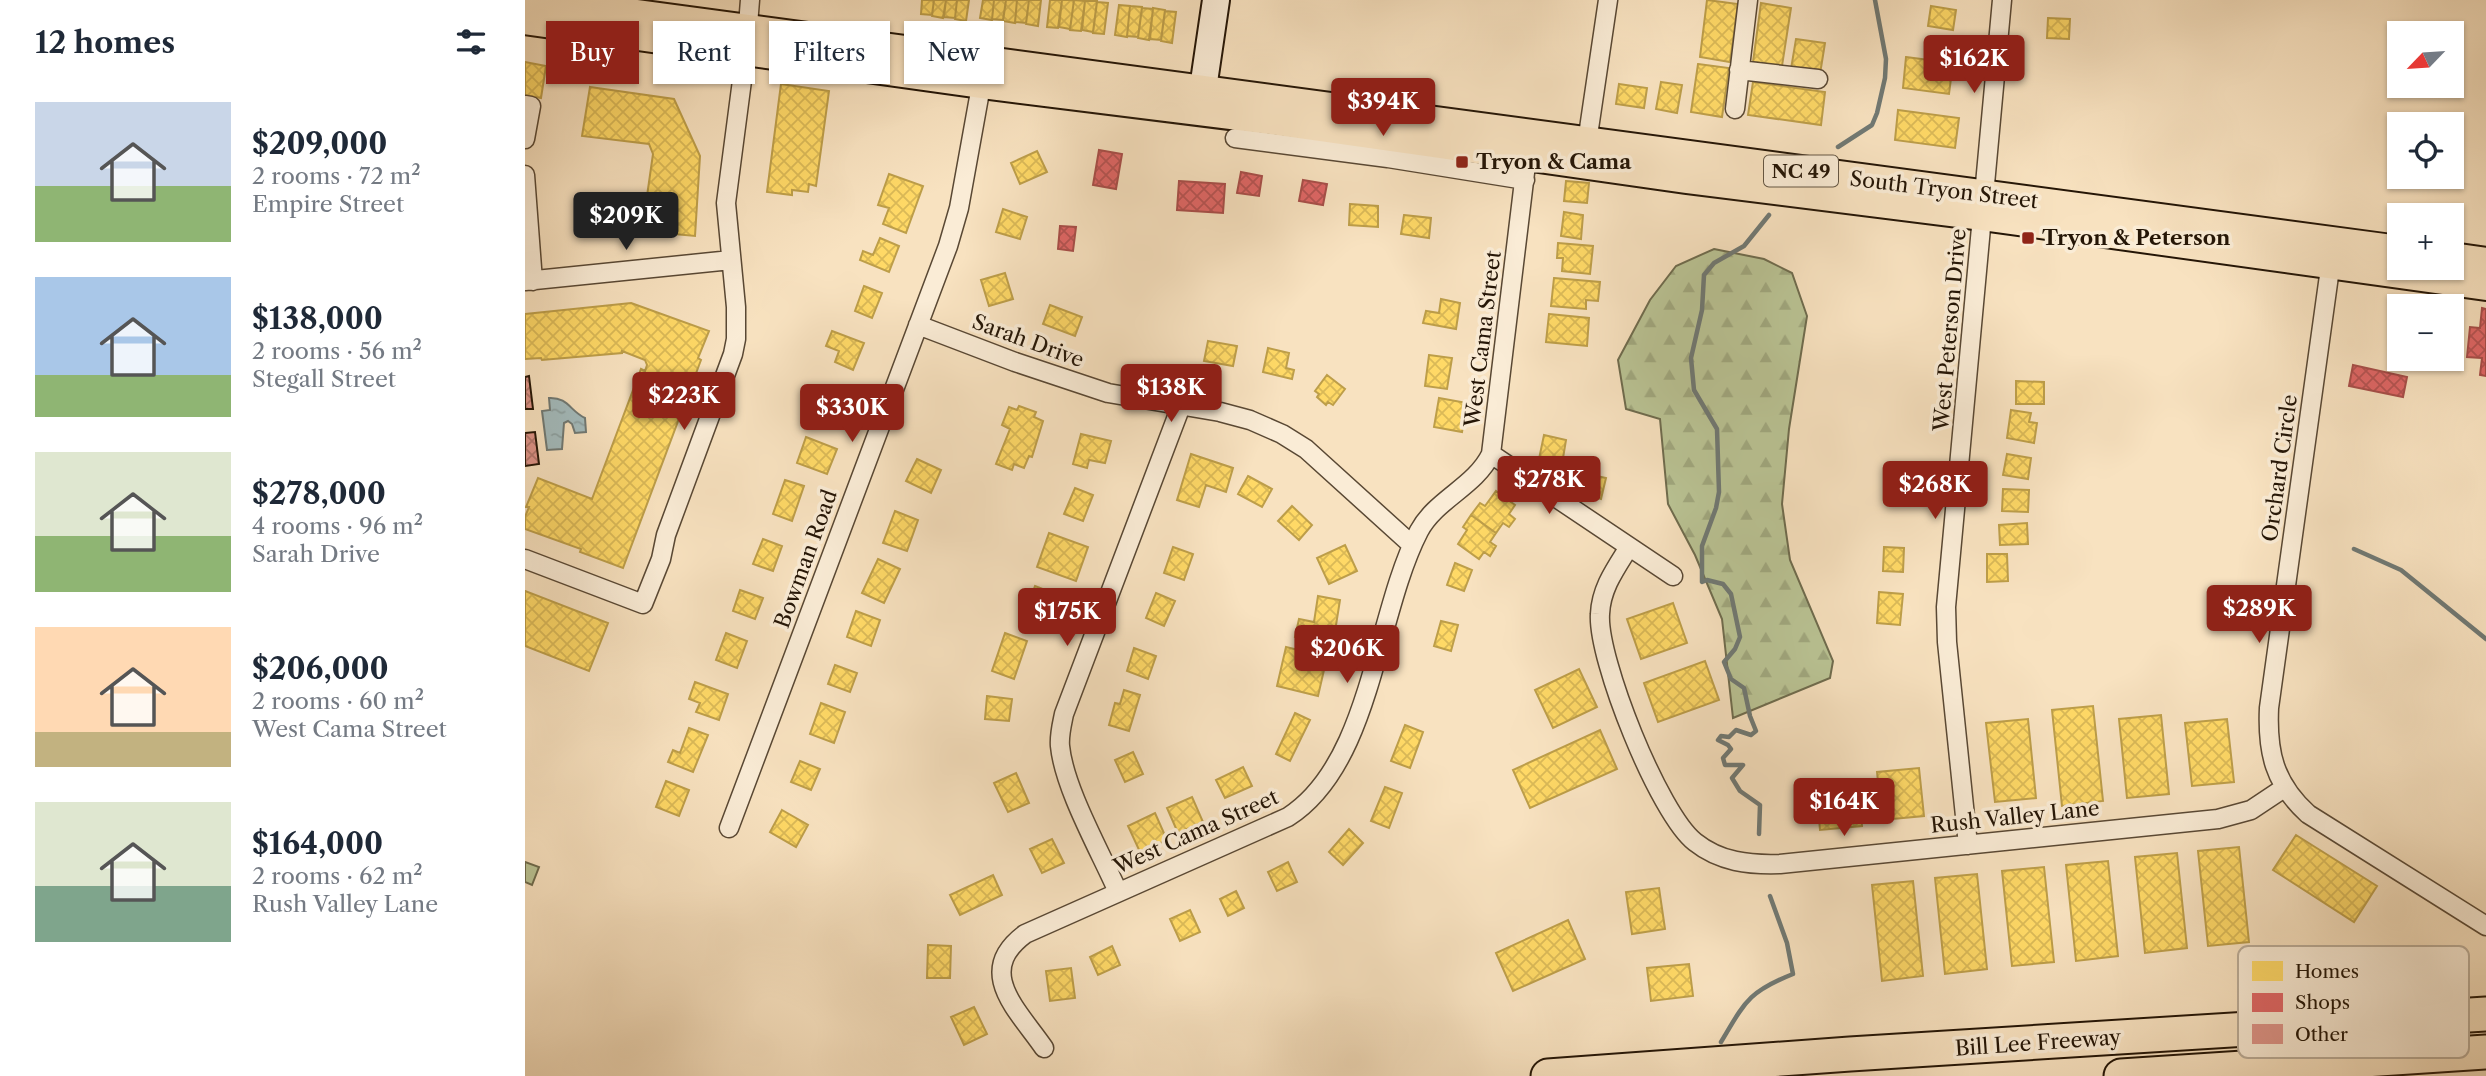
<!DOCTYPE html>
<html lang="en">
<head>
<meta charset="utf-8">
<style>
	body { margin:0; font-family:"Libre Caslon Text",serif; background:#f6f6f7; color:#1f2937; height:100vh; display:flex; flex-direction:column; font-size:26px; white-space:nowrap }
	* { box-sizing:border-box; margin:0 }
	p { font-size:23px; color:#747a83 }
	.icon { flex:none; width:38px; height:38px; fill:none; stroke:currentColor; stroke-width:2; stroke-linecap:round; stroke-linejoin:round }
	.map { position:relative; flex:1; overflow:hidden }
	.details { display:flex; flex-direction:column; background:#fff; width:525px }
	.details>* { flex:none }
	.top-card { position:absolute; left:21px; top:21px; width:665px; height:63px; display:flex; gap:14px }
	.needle { width:46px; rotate:245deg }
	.controls { position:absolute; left:1862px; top:21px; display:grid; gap:14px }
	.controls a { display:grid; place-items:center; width:77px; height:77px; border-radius:0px; background:#fff; box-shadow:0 2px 5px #0004; font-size:35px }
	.price { position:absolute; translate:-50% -60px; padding:0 16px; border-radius:7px; background:#8f2418; color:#fff; font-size:23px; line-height:46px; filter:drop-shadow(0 2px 4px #0008) }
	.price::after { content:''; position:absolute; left:50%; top:42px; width:21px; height:16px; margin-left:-10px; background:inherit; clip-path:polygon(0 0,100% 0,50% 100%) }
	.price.active { background:#222; color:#fff }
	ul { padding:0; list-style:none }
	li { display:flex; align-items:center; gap:21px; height:175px; padding:0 35px }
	li span { display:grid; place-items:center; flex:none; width:196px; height:140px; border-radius:0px; color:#555 }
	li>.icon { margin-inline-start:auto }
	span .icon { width:84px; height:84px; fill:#fffc; stroke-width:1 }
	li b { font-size:30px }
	h2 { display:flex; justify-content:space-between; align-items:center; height:84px; padding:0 35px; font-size:30px }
	.chip { padding:0 24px; border-radius:0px; background:#fff; box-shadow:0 2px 5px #0004; font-size:24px; line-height:63px }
	.chip.active { background:#8f2418; color:#fff }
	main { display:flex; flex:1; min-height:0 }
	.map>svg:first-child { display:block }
	.forest { fill:url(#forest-firs); stroke:#6f6c4e; stroke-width:2 }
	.park { fill:#bac495; stroke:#6f6c4e; stroke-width:2 }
	.water { fill:url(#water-ripples); stroke:#707974; stroke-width:2 }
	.homes { fill:url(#homes-cross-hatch); stroke:#bd9e49; stroke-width:2 }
	.shops { fill:url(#shops-cross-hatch); stroke:#a84e49; stroke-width:2 }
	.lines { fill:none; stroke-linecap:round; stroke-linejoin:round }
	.stream { stroke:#707974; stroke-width:4.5 }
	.building { fill:url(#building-cross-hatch); stroke:#241506; stroke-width:2 }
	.street-casing { stroke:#594834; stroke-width:21 }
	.secondary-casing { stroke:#241506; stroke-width:30 }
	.primary-casing { stroke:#241506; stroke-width:32 }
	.highway-casing { stroke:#241506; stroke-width:37 }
	.street { stroke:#faecd6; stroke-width:18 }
	.secondary { stroke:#faecd6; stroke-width:26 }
	.primary { stroke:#f8e2c0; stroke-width:28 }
	.highway { stroke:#f8e2c0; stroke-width:33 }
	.poi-dot { fill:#8f2418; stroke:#faecd6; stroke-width:2.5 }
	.labels { text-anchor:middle; stroke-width:7; stroke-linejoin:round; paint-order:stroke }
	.shield { fill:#faecd6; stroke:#645644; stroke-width:2 }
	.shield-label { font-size:19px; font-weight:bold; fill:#241506 }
	.poi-label { font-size:21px; font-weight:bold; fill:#241506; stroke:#faecd6; text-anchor:start }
	.street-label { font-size:21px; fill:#241506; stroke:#faecd6 }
	.key { fill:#faecd6; stroke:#baac98; stroke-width:2 }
	.key-label { font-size:19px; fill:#241506 }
</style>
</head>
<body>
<main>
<section class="details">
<h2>12 homes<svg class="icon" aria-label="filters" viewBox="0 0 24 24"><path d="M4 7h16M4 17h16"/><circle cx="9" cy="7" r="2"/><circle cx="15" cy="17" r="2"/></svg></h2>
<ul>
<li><span style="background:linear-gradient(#c9d6e8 60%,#8fb573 0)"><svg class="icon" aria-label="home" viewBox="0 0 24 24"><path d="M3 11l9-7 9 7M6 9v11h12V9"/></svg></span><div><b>$209,000</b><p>2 rooms · 72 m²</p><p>Empire Street</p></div></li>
<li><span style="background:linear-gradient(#a9c7e8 70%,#8fb573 0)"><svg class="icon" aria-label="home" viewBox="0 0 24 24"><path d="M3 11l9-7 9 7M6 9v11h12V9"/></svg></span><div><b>$138,000</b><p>2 rooms · 56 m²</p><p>Stegall Street</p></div></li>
<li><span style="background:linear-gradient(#dfe7d0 60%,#8fb573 0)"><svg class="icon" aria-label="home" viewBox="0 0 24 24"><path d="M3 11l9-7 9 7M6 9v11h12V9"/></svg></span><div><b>$278,000</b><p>4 rooms · 96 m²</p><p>Sarah Drive</p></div></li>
<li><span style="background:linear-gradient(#ffd9b3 75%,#c2b280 0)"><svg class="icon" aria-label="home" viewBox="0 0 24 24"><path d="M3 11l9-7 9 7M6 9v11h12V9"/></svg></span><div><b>$206,000</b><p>2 rooms · 60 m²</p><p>West Cama Street</p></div></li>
<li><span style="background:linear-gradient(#dfe7d0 60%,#7fa58c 0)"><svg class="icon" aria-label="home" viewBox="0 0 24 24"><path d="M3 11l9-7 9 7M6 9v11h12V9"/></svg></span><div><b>$164,000</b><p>2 rooms · 62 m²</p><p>Rush Valley Lane</p></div></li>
</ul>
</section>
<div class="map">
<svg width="1961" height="1076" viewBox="0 0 1961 1076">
	<defs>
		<pattern id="forest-firs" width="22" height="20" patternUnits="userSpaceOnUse" patternTransform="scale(1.75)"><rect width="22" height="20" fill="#bac495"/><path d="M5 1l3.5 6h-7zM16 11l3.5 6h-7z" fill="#a0a87f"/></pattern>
		<pattern id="water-ripples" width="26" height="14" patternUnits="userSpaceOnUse" patternTransform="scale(1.75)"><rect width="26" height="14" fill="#a3bbbd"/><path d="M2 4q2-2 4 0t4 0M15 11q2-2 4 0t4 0" fill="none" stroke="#8ca0a1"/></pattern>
		<pattern id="homes-cross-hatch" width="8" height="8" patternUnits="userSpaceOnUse" patternTransform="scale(1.75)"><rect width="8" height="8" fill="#ffd966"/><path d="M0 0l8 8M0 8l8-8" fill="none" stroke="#dab957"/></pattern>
		<pattern id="shops-cross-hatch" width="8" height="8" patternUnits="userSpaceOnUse" patternTransform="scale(1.75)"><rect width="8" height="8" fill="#e06666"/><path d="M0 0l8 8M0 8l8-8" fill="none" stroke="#b55352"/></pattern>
		<pattern id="building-cross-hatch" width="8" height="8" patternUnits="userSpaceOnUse" patternTransform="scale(1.75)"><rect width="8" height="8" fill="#de9489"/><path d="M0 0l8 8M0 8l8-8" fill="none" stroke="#b4786e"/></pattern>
	</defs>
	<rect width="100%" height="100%" fill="#f8e2c0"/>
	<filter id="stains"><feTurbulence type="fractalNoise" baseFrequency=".00286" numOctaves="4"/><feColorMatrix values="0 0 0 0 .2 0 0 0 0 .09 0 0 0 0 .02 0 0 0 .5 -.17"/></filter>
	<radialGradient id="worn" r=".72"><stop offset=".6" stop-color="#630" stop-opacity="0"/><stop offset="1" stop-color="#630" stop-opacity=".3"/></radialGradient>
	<path class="forest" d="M1189,249L1239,259L1267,273L1282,316L1264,429L1257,504L1265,560L1308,661L1305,678L1208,718L1197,619L1170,555L1143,504L1135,419L1101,409L1093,360L1125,300L1151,266Z"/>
	<path class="park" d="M0,862L14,867L7,885L0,882Z"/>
	<path class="water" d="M24,398C43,397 45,411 60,418L61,432L50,433L47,424L43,421L39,423L37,449L22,450L17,411L25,410Z"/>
	<path class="homes" d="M397,0H409L407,15L396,14Z
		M409,0H421L418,18L407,16Z
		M421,0H432L430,18L419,17Z
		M432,0H444L441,21L430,19Z
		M458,0H469L467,20L455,18Z
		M469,0H481L478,20L467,19Z
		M481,0H492L490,23L478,21Z
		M492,0H504L501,23L490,22Z
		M504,0H516L513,26L501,24Z
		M525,0H537L533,28L522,27Z
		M537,0H549L545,29L534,27Z
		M549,0L560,1L556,31L545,30Z
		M1182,0L1213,4L1205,62L1175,57Z
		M560,1H572L568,32L557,30Z
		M572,2L583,3L579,34L568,33Z
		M1236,3L1266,8L1257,66L1228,62Z
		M594,5L605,6L602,37L590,35Z
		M605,6L617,7L613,37L602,36Z
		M1406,6L1431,10L1428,30L1403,26Z
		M617,8L628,9L624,40L613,38Z
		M628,8L640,10L636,40L625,39Z
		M640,11L651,12L647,43L636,41Z
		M1523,18L1545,19L1544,39L1522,38Z
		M1271,39L1300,43L1295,74L1266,69Z
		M1381,57L1428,63L1424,94L1378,88Z
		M0,62L21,66L16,98L0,95Z
		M1173,64L1204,68L1197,117L1166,112Z
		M1136,82L1157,85L1152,113L1131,109Z
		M1228,82L1300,92L1296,125L1223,115Z
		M256,84L304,91L291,186L284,184L283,192L267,190V195L242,192Z
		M1094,84L1122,88L1119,108L1091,104Z
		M65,87L149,99L175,156L170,236L117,231L128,154L124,144L57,136Z
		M1373,110L1434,118L1430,148L1370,140Z
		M512,151L522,172L495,184L486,163Z
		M364,174L398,186L381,233L358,224L364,208L353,205Z
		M1041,181L1064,183L1062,203L1039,201Z
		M825,204L853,206V227L824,225Z
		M478,209L502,217L495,239L471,232Z
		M1039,212L1058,215L1056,239L1036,236Z
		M879,215L906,218L904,238L876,234Z
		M355,238L374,246L364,272L335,260L338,251L348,255Z
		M1033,243L1068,246L1065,274L1037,271L1038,258H1032Z
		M480,273L488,299L464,306L456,280Z
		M1029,278L1075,282L1073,301L1061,300V309L1026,306Z
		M339,286L357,293L347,318L330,311Z
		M916,299L935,303L931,329L898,323L901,311L914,313Z
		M106,303L184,331L173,358L176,360L98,568L55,552L56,549L0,529V517L4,507H1L13,478L67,499L116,369L120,371L122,365L120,360L97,351V353L17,360L16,358L0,359V314Z
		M525,305L557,317L550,336L518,324Z
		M1024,314L1064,318L1062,346L1021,342Z
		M307,331L339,343L328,370L310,362L314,351L301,346Z
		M683,341L712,346L708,366L679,361Z
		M743,348L764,353L761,368L769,370L767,379L738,372Z
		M904,355L927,358L922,389L900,386Z
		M802,375L820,389L808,405L803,402L801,405L792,397L794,394L790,391Z
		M1491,381L1519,382V404H1491Z
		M297,389L318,397L310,421L288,413Z
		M914,398L942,403L937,432L909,427Z
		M494,406L511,412L509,417L518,421L507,457L504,456L499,468L489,464L487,470L471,464L485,429L477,425L484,407L492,410Z
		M1486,410L1506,413L1504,422L1512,423L1509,443L1482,438Z
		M556,434L586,441L580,463L564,460L562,468L548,464Z
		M1019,435L1041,440L1037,464L1014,459Z
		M281,437L312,449L302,474L272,463Z
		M666,454L708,468L701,492L681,485L674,507L652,500Z
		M1482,454L1506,458L1503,479L1478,475Z
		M392,459L416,470L406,493L381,481Z
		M1067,475L1081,478L1076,499L1062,495Z
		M723,476L747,489L737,507L713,494Z
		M260,480L279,486L267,521L248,514Z
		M550,488L568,495L558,521L539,514Z
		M1478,489L1504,490L1503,512L1477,511Z
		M971,491L990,505L984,514L990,519L984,527L978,523L971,533L946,515L955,503L960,506Z
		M767,506L787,525L774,540L753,521Z
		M370,511L393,520L382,551L358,543Z
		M946,515L971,533L965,542L971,546L965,556L959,552L954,559L933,544L942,530L938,527Z
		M1502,523L1503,544L1475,545L1474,525Z
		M524,533L563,547L551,581L512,567Z
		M238,539L257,546L248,571L228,564Z
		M820,545L832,571L804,584L792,558Z
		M648,547L668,554L659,580L639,573Z
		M1359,547L1379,548L1378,572L1358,571Z
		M1462,554H1482L1483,581L1462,582Z
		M353,559L375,569L359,603L337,593Z
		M930,563L947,570L939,591L922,585Z
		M510,586L528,593L519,617L501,611Z
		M215,590L238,598L230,619L208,611Z
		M0,591L83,623L64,671L0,646Z
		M1354,592L1378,594L1375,625L1352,623Z
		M631,593L650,601L639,626L621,618Z
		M793,596L815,600L808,644L770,637L774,619L789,622Z
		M1148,603L1162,643L1116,659L1102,619Z
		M331,611L355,620L346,646L322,637Z
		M916,621L933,625L926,651L909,646Z
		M201,633L222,641L212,668L191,660Z
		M480,633L502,641L489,679L467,671Z
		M761,647L802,657L793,696L752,686Z
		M609,648L631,656L623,679L602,671Z
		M1180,661L1194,700L1133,722L1119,683Z
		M310,665L332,673L325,692L303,684Z
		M1054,669L1072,707L1028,728L1010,690Z
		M170,682L203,694L194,720L171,712L175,703L164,699Z
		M599,690L615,695L604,731L584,725L590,703L595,704Z
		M462,696L487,699L484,721L460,719Z
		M296,703L320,712L309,743L285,734Z
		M1568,706L1578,801L1537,806L1527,710Z
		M770,713L785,720L765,761L751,754Z
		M1636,715L1644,794L1602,798L1594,719Z
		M1503,719L1511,798L1470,802L1461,723Z
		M1702,719L1709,782L1667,786L1660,723Z
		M880,725L898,732L885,768L866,761Z
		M164,728L183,735L168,772L143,762L148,750L155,753Z
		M1075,730L1092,769L1005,808L988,770Z
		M608,752L618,774L600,782L590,760Z
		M275,761L295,769L286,790L266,782Z
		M718,767L727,786L700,798L691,780Z
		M1394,768L1399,816L1357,820L1352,772Z
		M491,773L504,803L483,812L469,783Z
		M141,781L164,790L154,816L131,807Z
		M860,787L877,793L864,828L846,821Z
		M1334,793L1337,826L1295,830L1292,797Z
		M667,797L678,822L653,833L642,808Z
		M257,810L283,825L271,847L245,832Z
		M630,813L642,840L615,852L603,826Z
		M824,829L838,843L818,865L804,852Z
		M1771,835L1852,886L1829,922L1748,870Z
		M527,839L539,863L517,873L505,849Z
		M1714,847L1724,942L1683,946L1673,851Z
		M1652,853L1662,948L1620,953L1610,857Z
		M1583,861L1593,956L1551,961L1541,865Z
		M763,862L772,882L752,891L743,872Z
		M1519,867L1529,962L1487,966L1477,871Z
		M1452,874L1462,969L1420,974L1410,878Z
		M468,875L477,895L435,915L425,895Z
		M1388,881L1398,976L1357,981L1347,885Z
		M1134,888L1140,929L1107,934L1101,892Z
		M711,891L719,908L703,916L695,899Z
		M665,910L675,932L655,941L645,919Z
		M1043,920L1060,959L988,991L971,953Z
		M403,945L426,946L425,978H402Z
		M587,946L595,965L573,975L565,957Z
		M1164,964L1168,996L1126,1001L1122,968Z
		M546,968L550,998L525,1001L521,971Z
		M449,1007L462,1034L439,1045L426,1017Z"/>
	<path class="shops" d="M574,150L597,154L591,189L568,185Z
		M716,172L737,176L734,196L712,193Z
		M778,180L802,184L798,205L774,201Z
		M654,181L700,184L698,213L652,210Z
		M535,226L551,227L548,251L533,249Z
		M1957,308L1961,309V376L1955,375L1957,358L1942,357L1945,327L1955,328Z
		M1828,365L1882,377L1878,397L1824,386Z"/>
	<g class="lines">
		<path class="stream" d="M1313,147L1347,125L1352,113L1360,78L1361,59L1350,0
			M1829,549L1876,570L1961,639
			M1234,834L1235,805L1215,791L1207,778L1218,765H1200L1198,758L1206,749L1203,745L1193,740L1196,736L1204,737L1211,730L1226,735L1231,731L1225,716L1219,688L1206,679L1199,662L1210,649L1215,637L1206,594L1198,584L1182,580L1177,582V546L1191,508L1194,492L1192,429L1169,390L1166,358L1177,310L1179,275L1189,263L1219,246L1244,215
			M1196,1042C1220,1002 1223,992 1268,974L1262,943L1245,896"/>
	</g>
	<path class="building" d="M4,376L8,409H0V377Z
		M10,432L14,464L0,466V433Z"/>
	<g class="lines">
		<defs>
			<path id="street" d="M1214,70L1293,79
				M0,105L6,106L0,139
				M1210,109L1223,0
				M710,138L863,158L1000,180
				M1061,149L1083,0
				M0,175L8,281
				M1807,254L1744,708C1742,752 1749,783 1783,814L1961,926
				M0,281L206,260
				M393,325L490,362L583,393L695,412L725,420L757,434L781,449L887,545
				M966,454L1148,576
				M1104,547C1091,568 1076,588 1075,614C1072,659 1134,814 1170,842C1195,862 1224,865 1255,864L1693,819L1726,810L1759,788
				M0,559L118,604L136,559L141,535L208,354L211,339V307L201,203L221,50L225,0
				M204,828L423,246L434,208L458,75
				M1443,845L1422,642L1421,607L1477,0
				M593,892C575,851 539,788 535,746C534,735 537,724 539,714L656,406
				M519,1048C493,1010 449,972 500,934L763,817C847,763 850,616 894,531C911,499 950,487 966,454L1003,148"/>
			<path id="secondary" d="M675,109L691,0"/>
			<path id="primary" d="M7,0L1874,250
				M0,20L456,84L761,122L1161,179L1458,216L1961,286
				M1927,257L1961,262"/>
			<path id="highway" d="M1023,1076L1325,1054L1961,1014
				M1596,1076L1961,1052"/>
		</defs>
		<use href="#street" class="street-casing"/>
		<use href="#secondary" class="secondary-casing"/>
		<use href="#primary" class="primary-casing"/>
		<use href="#highway" class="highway-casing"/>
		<use href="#street" class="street"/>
		<use href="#secondary" class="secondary"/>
		<use href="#primary" class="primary"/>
		<use href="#highway" class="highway"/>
	</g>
	<g class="poi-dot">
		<rect x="930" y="155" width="14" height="14" rx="3.5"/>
		<rect x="1496" y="231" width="14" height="14" rx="3.5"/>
	</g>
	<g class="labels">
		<rect class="shield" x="1239" y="155.5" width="74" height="31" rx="5"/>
		<g class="shield-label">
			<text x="1276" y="178">NC 49</text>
		</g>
		<g class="poi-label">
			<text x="951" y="169">Tryon &amp; Cama</text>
			<text x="1517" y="245">Tryon &amp; Peterson</text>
		</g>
		<g class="street-label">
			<text transform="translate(1419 190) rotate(7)" y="7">South Tryon Street</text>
			<text transform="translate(1425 330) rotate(-85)" y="7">West Peterson Drive</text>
			<text transform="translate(958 339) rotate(-83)" y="7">West Cama Street</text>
			<text transform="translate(503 341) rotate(20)" y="7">Sarah Drive</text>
			<text transform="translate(1755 468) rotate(-82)" y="7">Orchard Circle</text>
			<text transform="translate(281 559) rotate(-70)" y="7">Bowman Road</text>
			<text transform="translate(1490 817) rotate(-6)" y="7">Rush Valley Lane</text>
			<text transform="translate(671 832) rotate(-24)" y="7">West Cama Street</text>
			<text transform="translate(1513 1043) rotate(-4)" y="7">Bill Lee Freeway</text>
		</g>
	</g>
	<rect x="1713" y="946" width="231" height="112" rx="10" class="key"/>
	<rect x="1727" y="961" width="31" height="20" fill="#ffd966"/>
	<rect x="1727" y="993" width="31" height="19" fill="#e06666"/>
	<rect x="1727" y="1024" width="31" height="20" fill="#de9489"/>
	<g class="key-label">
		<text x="1770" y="978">Homes</text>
		<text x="1770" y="1009">Shops</text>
		<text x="1770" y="1041">Other</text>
	</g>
	<rect width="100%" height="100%" filter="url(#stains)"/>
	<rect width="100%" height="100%" fill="url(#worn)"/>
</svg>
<div class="controls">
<a><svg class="needle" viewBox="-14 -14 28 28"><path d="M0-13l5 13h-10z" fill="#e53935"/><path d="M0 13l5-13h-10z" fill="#747a83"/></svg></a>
<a><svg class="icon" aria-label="locate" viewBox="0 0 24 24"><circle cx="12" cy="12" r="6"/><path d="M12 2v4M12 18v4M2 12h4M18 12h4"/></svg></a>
<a>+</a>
<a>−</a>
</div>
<b class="price" style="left:1449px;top:95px">$162K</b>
<b class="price" style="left:858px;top:138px">$394K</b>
<b class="price active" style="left:101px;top:252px">$209K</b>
<b class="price" style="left:646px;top:424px">$138K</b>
<b class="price" style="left:159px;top:432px">$223K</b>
<b class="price" style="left:327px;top:444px">$330K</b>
<b class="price" style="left:1024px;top:516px">$278K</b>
<b class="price" style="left:1410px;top:521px">$268K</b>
<b class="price" style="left:1734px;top:645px">$289K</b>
<b class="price" style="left:542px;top:648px">$175K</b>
<b class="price" style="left:822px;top:685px">$206K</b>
<b class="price" style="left:1319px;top:838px">$164K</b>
<div class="top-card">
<a class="chip active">Buy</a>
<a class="chip">Rent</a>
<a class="chip">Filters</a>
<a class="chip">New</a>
</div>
</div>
</main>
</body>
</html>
